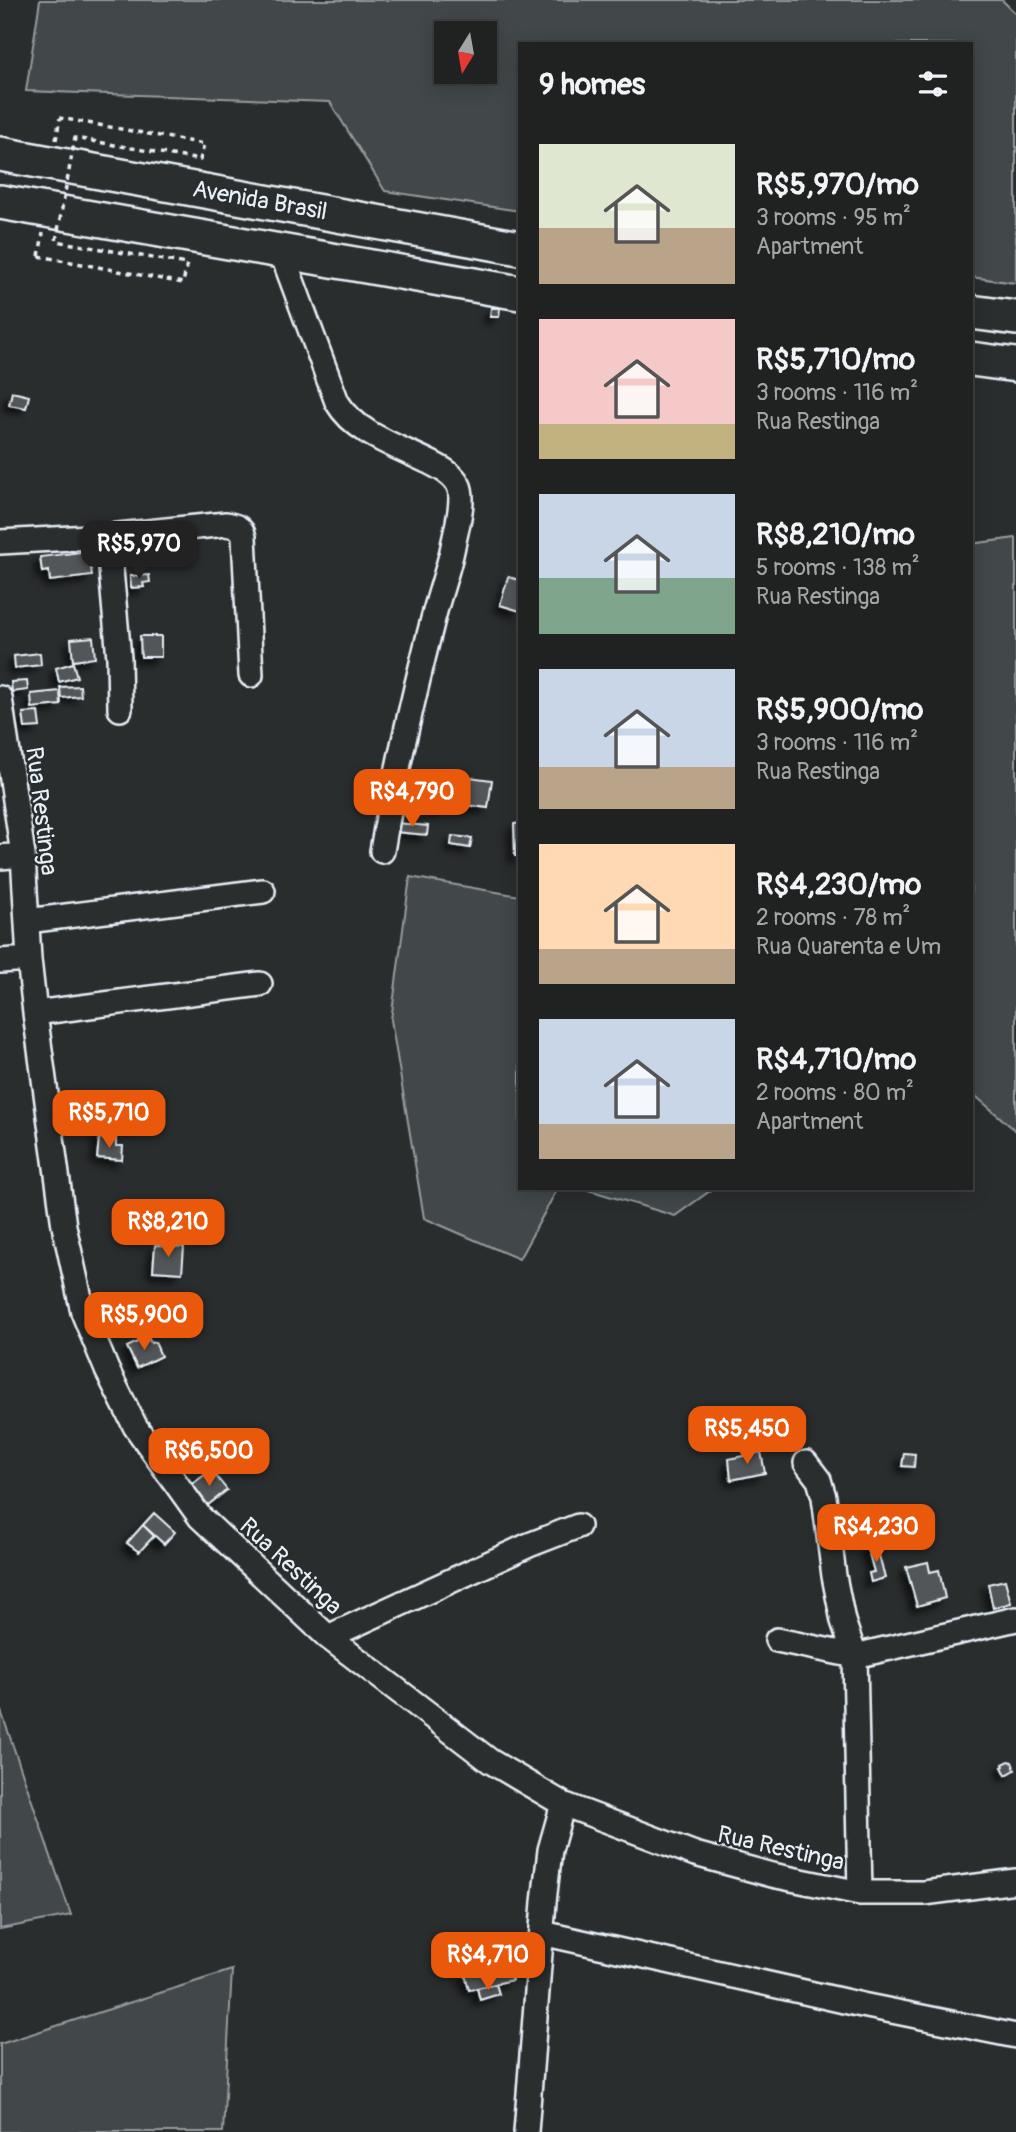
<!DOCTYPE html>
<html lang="en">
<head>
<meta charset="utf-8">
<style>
	body { margin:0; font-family:Pangolin,sans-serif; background:#2d2f2f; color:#f1f3f6; height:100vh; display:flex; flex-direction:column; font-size:26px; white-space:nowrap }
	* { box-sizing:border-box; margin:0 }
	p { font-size:23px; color:#a2a4a5 }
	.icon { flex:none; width:38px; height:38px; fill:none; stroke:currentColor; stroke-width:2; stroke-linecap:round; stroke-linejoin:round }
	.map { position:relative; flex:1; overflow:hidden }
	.panel { position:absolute; left:518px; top:42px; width:455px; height:1148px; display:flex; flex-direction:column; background:#202222; border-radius:0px; box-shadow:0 4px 18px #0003,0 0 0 2px #3d3f40 }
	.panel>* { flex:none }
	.needle { width:46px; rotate:191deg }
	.buttons { position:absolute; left:434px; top:21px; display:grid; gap:14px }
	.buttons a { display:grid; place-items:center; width:63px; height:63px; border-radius:0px; background:#202222; box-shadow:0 4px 18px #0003,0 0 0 2px #3d3f40; font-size:35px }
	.price { position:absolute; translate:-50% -60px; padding:0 16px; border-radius:14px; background:#ea580c; color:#fff; font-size:23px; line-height:46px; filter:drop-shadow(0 2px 4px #0008) }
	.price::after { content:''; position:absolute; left:50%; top:42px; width:21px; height:16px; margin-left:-10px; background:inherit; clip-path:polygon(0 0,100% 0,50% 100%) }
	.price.selected { background:#222; color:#fff }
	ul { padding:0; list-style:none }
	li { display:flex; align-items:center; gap:21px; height:175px; padding:0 21px }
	li span { display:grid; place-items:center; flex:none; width:196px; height:140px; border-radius:0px; color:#555 }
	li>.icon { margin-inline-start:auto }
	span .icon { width:84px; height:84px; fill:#fffc; stroke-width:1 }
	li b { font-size:30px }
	h2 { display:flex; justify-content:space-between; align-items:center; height:84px; padding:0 21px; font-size:30px }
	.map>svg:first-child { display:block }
	.green { fill:#424648; stroke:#959ca0; stroke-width:2; fill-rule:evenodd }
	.building { fill:#535759; stroke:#e8f1f8; stroke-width:2; filter:url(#shadow) }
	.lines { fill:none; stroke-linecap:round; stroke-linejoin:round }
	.minor-casing { stroke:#e8f1f8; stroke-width:28 }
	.highway-casing { stroke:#e8f1f8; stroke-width:38 }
	.path { stroke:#e8f1f8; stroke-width:3.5; stroke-dasharray:5 5; stroke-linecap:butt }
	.minor { stroke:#2a2d2e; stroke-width:23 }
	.highway { stroke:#2a2d2e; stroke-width:33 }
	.path-bridge { stroke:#e8f1f8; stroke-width:3.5; stroke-dasharray:5 5; stroke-linecap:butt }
	.labels { text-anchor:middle; stroke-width:5; stroke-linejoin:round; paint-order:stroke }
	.street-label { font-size:24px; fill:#e8f1f8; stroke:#2a2d2e }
</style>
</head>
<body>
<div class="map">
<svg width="1016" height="2132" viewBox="0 0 1016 2132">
	<defs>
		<filter id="shadow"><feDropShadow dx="-6" dy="6" stdDeviation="3.5" flood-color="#0009"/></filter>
	</defs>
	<rect width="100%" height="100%" fill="#2a2d2e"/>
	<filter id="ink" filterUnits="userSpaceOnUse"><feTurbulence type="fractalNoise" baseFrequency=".0143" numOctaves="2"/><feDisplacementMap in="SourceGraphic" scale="14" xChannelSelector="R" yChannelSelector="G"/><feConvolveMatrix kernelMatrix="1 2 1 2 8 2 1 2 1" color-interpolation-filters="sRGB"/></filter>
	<g filter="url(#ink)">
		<path class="green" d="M40,0H1002L1016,14V283L971,277V44H520V211L385,191L330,102L26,91ZM485,33V72H446V33Z
			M1016,538V1131L971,1092V544Z
			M410,877L520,896V1188H558L519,1259L424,1218L391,1020Z
			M582,1188H714L675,1216Z
			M0,1708L71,1915L0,1929Z
			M232,1970L223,2132H0V2044Z"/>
		<path class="building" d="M491,308H500L499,317H490Z
			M12,392L29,396L26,408L9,405Z
			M89,551L92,576L50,581L49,571L42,572L40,557Z
			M149,575L150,582L143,583L144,587L131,588L130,576Z
			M508,577L520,580V611L500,605Z
			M140,636H161V657H141Z
			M93,637L95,658L73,661L71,639Z
			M40,653L41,665L15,668L14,656Z
			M73,663L77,677L59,682L56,668Z
			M27,681L28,690L12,692L11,682Z
			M80,686L81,696L61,698L60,687Z
			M60,691L61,705L32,708L31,694Z
			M38,712L40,727L25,728L23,713Z
			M432,772L492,780L488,808L444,802L443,812L427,810Z
			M396,823L428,826L427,835L395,832Z
			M520,823V856H515L514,824Z
			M452,836L472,838L470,848L451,845Z
			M120,1097L140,1103L133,1129L112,1123Z
			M99,1130L117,1131L116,1140L99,1138Z
			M99,1138L116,1140V1146H123L122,1160L97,1158Z
			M155,1245L184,1247L182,1273L153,1271Z
			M158,1302L159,1325L131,1327L130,1303Z
			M148,1337L151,1343L155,1342L161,1356L137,1368L127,1347Z
			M761,1452L765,1473L731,1480L729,1459Z
			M904,1453L915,1454L914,1467L902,1466Z
			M206,1474L210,1478L215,1475L227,1490L208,1505L192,1484Z
			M154,1513L175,1532L164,1544L143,1525Z
			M143,1525L154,1536L139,1552L127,1543Z
			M876,1544L885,1578L871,1582L869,1573L874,1572L867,1546Z
			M928,1562L930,1572L939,1570L945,1598L917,1606L906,1567Z
			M1005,1580L1011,1603L993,1608L988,1584Z
			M1009,1761L1012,1762L1015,1770L1006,1775L1002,1767L1004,1766L1003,1764Z
			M507,1962L512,1980L469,1990L465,1974Z
			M496,1984L499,1994L480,2000L477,1988Z"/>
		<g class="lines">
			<defs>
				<path id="minor" d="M281,251L337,402C356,434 397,446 429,462C439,467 452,473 458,484C466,498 456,530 453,546C448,572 438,597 432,623C413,698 395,774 382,851
					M108,536L119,658L120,709
					M0,542L108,536L226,524C236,526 242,527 244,537L251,675
					M0,698L23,855L29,959L35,1013L64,1226L83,1312L107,1370L135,1426L200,1517L328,1637L490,1761L563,1804L695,1854L772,1875L860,1893H924L1016,1881
					M0,857L23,855
					M27,921L263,891
					M0,961L29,959
					M35,1013L260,984
					M806,1463L819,1480L824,1497L834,1576L843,1621L855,1656L860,1893
					M328,1637L529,1545L578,1526
					M777,1640L855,1656L1016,1619
					M542,1933L862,2005L1016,2036
					M526,2132L544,1902L550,1850L563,1804"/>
				<path id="highway" d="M0,154L520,248
					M0,202L520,293
					M971,312L1016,318
					M971,359L1016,365"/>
			</defs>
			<use href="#minor" class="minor-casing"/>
			<use href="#highway" class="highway-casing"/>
			<path class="path" d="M56,140L60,118
				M39,256L43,233"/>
			<use href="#minor" class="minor"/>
			<use href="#highway" class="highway"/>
			<path class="path-bridge" d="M39,256L183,283L187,264L56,241L75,138L200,160L204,144L60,118"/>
		</g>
	</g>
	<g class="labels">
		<g class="street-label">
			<text transform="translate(260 200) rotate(10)" y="8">Avenida Brasil</text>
			<text transform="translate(42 811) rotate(83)" y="8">Rua Restinga</text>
			<text transform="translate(291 1566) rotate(43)" y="8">Rua Restinga</text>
			<text transform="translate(781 1848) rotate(13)" y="8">Rua Restinga</text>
		</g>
	</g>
</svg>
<div class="buttons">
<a><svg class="needle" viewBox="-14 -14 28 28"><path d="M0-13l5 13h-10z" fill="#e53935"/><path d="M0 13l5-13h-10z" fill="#a2a4a5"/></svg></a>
</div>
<b class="price selected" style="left:139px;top:581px">R$5,970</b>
<b class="price" style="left:412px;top:829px">R$4,790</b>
<b class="price" style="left:109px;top:1150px">R$5,710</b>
<b class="price" style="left:168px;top:1259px">R$8,210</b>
<b class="price" style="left:144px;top:1352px">R$5,900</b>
<b class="price" style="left:747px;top:1466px">R$5,450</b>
<b class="price" style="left:209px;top:1488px">R$6,500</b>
<b class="price" style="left:876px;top:1564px">R$4,230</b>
<b class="price" style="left:488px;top:1992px">R$4,710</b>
<section class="panel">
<h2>9 homes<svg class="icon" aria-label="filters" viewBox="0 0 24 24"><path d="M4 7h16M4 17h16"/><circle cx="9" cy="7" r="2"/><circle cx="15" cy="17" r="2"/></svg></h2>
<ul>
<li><span style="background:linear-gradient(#dfe7d0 60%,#b9a48a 0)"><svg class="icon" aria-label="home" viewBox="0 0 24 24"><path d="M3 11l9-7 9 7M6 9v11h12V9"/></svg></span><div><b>R$5,970/mo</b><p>3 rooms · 95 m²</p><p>Apartment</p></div></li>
<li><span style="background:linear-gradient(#f6c9c9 75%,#c2b280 0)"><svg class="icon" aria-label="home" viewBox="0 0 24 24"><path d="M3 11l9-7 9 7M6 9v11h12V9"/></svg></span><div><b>R$5,710/mo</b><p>3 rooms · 116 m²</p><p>Rua Restinga</p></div></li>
<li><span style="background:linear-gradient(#c9d6e8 60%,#7fa58c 0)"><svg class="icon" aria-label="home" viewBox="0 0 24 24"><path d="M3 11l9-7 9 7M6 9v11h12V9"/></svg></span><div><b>R$8,210/mo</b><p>5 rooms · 138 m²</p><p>Rua Restinga</p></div></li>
<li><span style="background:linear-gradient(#c9d6e8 70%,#b9a48a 0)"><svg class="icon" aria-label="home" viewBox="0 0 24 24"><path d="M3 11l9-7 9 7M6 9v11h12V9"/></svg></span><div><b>R$5,900/mo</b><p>3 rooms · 116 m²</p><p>Rua Restinga</p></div></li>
<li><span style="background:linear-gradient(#ffd9b3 75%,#b9a48a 0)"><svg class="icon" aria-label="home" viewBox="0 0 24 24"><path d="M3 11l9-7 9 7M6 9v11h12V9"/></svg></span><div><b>R$4,230/mo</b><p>2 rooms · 78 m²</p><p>Rua Quarenta e Um</p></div></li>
<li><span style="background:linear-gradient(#c9d6e8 75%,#b9a48a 0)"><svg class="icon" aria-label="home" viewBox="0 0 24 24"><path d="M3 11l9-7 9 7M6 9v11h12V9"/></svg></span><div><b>R$4,710/mo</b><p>2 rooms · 80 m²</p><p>Apartment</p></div></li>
</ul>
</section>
</div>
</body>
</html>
